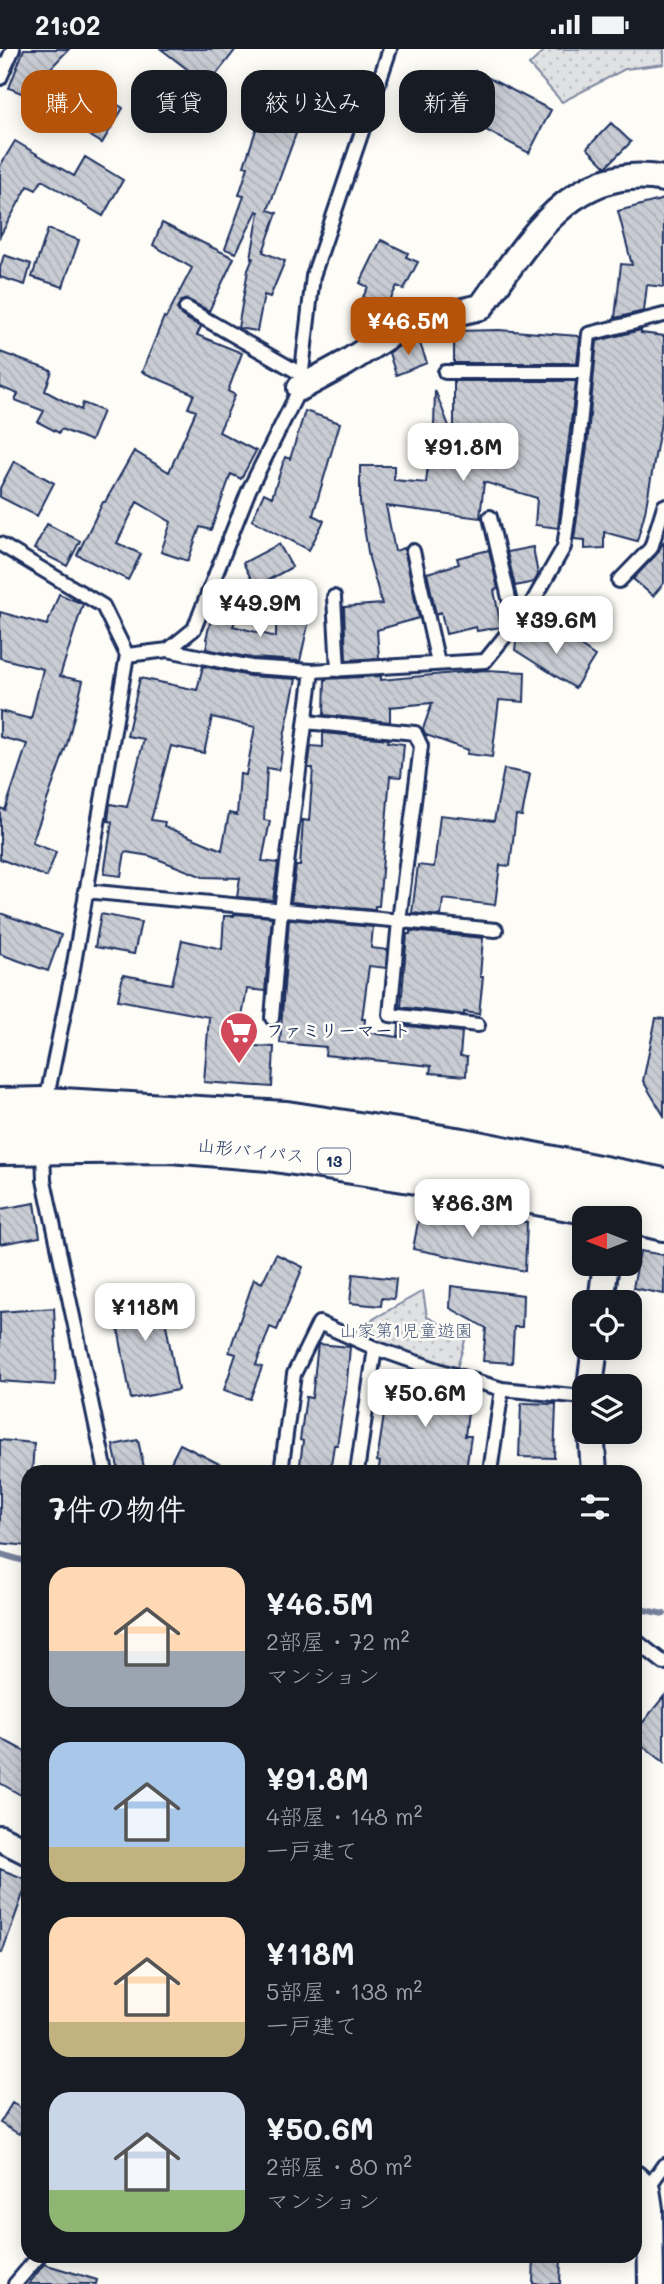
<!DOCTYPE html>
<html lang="ja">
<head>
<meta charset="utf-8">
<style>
	body { margin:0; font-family:Mali,"Klee One",sans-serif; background:#242831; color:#f1f3f6; height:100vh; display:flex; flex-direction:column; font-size:26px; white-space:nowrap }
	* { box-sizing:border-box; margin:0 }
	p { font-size:23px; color:#9ea1a6 }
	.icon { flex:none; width:38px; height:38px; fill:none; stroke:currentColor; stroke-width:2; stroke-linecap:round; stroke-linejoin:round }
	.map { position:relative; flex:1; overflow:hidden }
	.side { position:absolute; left:21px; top:1416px; width:621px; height:798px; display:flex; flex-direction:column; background:#171b24; border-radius:21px; box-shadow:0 4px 18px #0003 }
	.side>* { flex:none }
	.guide { position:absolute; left:21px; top:21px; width:623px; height:63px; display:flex; gap:14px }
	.needle { width:46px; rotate:270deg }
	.controls { position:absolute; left:572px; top:1157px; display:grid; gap:14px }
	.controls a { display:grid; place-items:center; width:70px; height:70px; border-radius:14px; background:#171b24; box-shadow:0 4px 18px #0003; font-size:35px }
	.price { position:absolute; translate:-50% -60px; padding:0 16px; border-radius:14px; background:#fff; color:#222; font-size:23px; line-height:46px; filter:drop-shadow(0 2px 4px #0008) }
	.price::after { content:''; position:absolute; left:50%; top:42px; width:21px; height:16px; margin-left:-10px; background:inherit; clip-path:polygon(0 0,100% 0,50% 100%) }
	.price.selected { background:#b45309; color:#fff }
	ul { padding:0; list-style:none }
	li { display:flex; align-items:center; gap:21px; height:175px; padding:0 28px }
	li span { display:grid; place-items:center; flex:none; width:196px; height:140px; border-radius:21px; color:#555 }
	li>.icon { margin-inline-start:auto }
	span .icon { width:84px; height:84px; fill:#fffc; stroke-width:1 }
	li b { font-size:30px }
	h2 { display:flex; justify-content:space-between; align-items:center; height:84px; padding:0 28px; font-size:30px }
	.pill { padding:0 24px; border-radius:21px; background:#171b24; box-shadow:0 4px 18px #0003; font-size:24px; line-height:63px }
	.pill.selected { background:#b45309; color:#fff }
	.status { display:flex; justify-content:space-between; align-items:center; height:49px; padding:0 35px; background:#171b24; direction:ltr }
	.status svg { height:19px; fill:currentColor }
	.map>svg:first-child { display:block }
	.park { fill:url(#park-dots); stroke:#7e88a0; stroke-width:2 }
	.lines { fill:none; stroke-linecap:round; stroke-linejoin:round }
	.stream { stroke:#76819c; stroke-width:6 }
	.building { fill:url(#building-back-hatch); stroke:#1b2f5e; stroke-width:2; fill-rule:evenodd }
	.service-casing { stroke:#1b2f5e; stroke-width:18 }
	.minor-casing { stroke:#1b2f5e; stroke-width:30 }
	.trunk-casing { stroke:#1b2f5e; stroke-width:44 }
	.service { stroke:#fdfcf7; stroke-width:12 }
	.minor { stroke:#fdfcf7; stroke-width:24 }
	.trunk { stroke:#fdfcf7; stroke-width:38 }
	.labels { text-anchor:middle; stroke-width:5; stroke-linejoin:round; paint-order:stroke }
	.shield { fill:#fdfcf7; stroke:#5f6c8c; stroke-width:2 }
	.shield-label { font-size:16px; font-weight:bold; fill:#1b2f5e }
	.poi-label { font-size:18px; font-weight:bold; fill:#1b2f5e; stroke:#fdfcf7; text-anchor:start }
	.street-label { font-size:18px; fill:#1b2f5e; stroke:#fdfcf7 }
	.park-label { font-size:18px; fill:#4c5c7f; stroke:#fdfcf7 }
</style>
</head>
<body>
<div class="status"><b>21:02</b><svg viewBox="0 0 49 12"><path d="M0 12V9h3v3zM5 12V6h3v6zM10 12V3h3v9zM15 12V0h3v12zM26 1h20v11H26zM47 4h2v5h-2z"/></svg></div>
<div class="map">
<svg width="664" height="2235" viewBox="0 0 664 2235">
	<defs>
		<pattern id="park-dots" width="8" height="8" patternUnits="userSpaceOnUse" patternTransform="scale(1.75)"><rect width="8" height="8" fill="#e0e1e3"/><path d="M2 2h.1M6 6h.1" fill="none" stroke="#c0c1c5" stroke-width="1.8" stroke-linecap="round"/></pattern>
		<pattern id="building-back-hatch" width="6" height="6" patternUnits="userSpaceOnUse" patternTransform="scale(1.75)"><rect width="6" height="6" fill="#c9ccd3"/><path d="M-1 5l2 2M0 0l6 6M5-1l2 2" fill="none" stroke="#acb0b8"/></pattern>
	</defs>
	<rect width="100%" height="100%" fill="#fdfcf7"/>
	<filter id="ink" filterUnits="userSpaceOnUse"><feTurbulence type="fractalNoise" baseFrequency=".0143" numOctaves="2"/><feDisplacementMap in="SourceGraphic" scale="14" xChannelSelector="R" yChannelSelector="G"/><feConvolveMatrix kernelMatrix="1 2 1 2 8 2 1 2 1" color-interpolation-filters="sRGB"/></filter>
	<g filter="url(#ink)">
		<path class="park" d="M546,0H664V15L625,20L562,53L529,16Z
			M423,1242L427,1268L466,1288L455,1326L357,1291L361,1277Z"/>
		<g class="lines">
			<path class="stream" d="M0,1505L28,1513
				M635,1559L664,1565"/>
		</g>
		<path class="building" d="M24,0H69L45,25L53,28L43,53L9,39Z
			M161,0H236L208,36Z
			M475,22L551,61L529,104L454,64Z
			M97,43L123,59L102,94L76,78Z
			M261,66L298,79L268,161L277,164L263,203L285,212L270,248L264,246L257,282L238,279L248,221L253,209H251L259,163L257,162L236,204L225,200L244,147L239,146L248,118L244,117Z
			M611,74L631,93L606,118L587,99Z
			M15,92L74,127L85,108L123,131L103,167L42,131L36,141L28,137L0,187V117Z
			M664,150V238L647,236L644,262L615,269L621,215L632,216L618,162Z
			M162,174L234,209L209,262L187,250L181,252L177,260L182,267L201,278L197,286L242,304L228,342L235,346L219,383L256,402L241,430L231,425L211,481L200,478L188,512L161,503L171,473L137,453L117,494L141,505L128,531L77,506L103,453H105L134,402L169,423L196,362L188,359L194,345L142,323L164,268L166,269L192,219L153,196Z
			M48,180L79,191L63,238L32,228Z
			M381,191L408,204L406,208L418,213L404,240L397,237L383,265L360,254L368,238L360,234Z
			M4,206L31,215L25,236L0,228V219Z
			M499,281L578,287L580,289L577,314H454V282Z
			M641,281V284L664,287V357L645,463L637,492L604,483V499L585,500V491L574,490L587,398L597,292Z
			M418,289L427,314L396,326L389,304L404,294Z
			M0,303L52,322L45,342L81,361L83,354L103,362L91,392L61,380L59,384L38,373L44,362L15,351L18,345L0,338Z
			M454,332H576L558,479L535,476L537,449L484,433L480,469L386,457L395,502L404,499L419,569L377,581L379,609L346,611L344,558L382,555L369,509L360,453V417H394V431L426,434L432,378H434L435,341L454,390Z
			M305,362L340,374L313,466L324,472L309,501L252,471L264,444L272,448L285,408L290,410Z
			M14,412L54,434L37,467L0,448V439Z
			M47,475L80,492L67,517L34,500Z
			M664,492V534L653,547L633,530L657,505Z
			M279,495L292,518L261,535H254L243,514Z
			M533,498L538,526L534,533L515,537L507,503Z
			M489,501L498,540L494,541L501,578L477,582L476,578L446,585L441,563L436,565L427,524L459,515L457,509Z
			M59,545L83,555L60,627L83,632L67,695L32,794L56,803L47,828L0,810V759L5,761L27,695L0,688V662L31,670L43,620L0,609V563L47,576Z
			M310,567L300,612L252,609L206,600L208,591L206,590L211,570H236L233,577L276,588V568Z
			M520,583L570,590L595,607L575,639L515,601L517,586Z
			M203,617L249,627L296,630L284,688L280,716L278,721L267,719L264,771L270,772L262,812L278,814L273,851L237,848L240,829L203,828L150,807L125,803L121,827L104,825L112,773L108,772L110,755L127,758L144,690L127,687L140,629L197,641ZM212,668L255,678L246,726L240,725L237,766L229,764L222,801L164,777L165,773L151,771L171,697L204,704Z
			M486,621L525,623L524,653L499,651L492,708L467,705L468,701L426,686L423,680L432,654L390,658V673L324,666L325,630L381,627V631Z
			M323,684L389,690L388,693L404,695L401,728L390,727L379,857H375V861L291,853L296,817H300L303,771L309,772L313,719H308L311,697L323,698Z
			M504,720L530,725L522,767L516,766L510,817L500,816L495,856L443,850L441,867L412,864L418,816L434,818L440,766L494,772Z
			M0,864L61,886L48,922L0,905Z
			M101,865L141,873L134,905L95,898Z
			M234,865L272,868L265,942L247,940L237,996L274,998L272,1038L204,1033L209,968L118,951L123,926L172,935L182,891L222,900L224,867H234Z
			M289,870L373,878L371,899L387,901L386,919L369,917L362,970H365L364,983L398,988L399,976L462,983L460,1007L467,1008L466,1027L430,1024L431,1017L325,1006L326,998L280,994Z
			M410,882L483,889L480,928H483L479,965L464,963V966L401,958L407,885H410Z
			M656,969L664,970V1067L643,1032Z
			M35,1154L40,1188L0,1195V1160Z
			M421,1157L450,1163L449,1169L527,1173L525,1222L413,1200Z
			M640,1202L664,1206V1245L633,1239Z
			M276,1205L303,1218L277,1281L270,1278L256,1316L262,1318L250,1350L224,1341L236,1305L229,1303L254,1230L262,1234Z
			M353,1225L396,1230L394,1250L382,1249L381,1257L350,1254Z
			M159,1237L178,1341L131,1350L112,1246Z
			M451,1237L523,1246L522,1278H514L512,1314L483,1312L486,1279L450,1259Z
			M54,1259L56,1302L55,1336L0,1332V1263Z
			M318,1295L350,1298L346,1342L337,1396H334L330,1423H299L303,1392L300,1391L306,1348L312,1349Z
			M389,1333L436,1338L437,1334L471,1340L465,1387H471L466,1421L455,1419L454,1423H378L380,1413L377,1412Z
			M521,1354L556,1355L554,1409L519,1408Z
			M0,1391L34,1394L32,1423H28V1497L0,1494Z
			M138,1391L145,1423H119L113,1396Z
			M180,1395L235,1423H166Z
			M664,1647V1713L635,1691V1683Z
			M0,1689L28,1704V1750L0,1734Z
			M0,1820L28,1831L2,1904H0Z
			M12,2054L28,2063V2069L19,2085L0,2074Z
			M534,2207H561L560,2235H533Z
			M44,2215L97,2231L96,2235H29Z"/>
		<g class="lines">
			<defs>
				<path id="service" d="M0,29L13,0
					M186,259L301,325
					M445,323H585
					M490,468L515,575
					M0,495L103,557L127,606
					M413,502L438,614
					M619,532L651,499L664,457
					M334,548L338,621
					M168,601L251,618L312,622L485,612L532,554L564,498L578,397L589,285L664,266
					M306,673L415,684L421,697L399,872L390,966L478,976
					M85,842L496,881
					M272,969L281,861L312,622
					M46,1053L73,920L127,606L168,601L194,580L249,441L300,339L313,227L390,0
					M43,1099L44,1131L106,1423
					M281,1423L294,1325L319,1274L375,1299L444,1323L502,1340L584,1348
					M357,1423L375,1299
					M490,1423L502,1340
					M635,1591L664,1614
					M647,2140L664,2116
					M15,2235L39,2207"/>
				<path id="minor" d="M300,339L346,314L406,275L481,258C527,195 572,112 664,130
					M601,1253L606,1214
					M590,1337L595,1298
					M591,1382L594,1423
					M0,1789L28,1803
					M635,2129L647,2140L650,2160L651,2235"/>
				<path id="trunk" d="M0,1059L45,1058L286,1072L462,1099L664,1139
					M0,1096L171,1094L269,1102L456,1131L613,1160L664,1172"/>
			</defs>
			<use href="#service" class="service-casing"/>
			<use href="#minor" class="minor-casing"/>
			<use href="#trunk" class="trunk-casing"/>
			<use href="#service" class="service"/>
			<use href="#minor" class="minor"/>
			<use href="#trunk" class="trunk"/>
		</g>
	</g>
	<defs>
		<symbol id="supermarket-pin" viewBox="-11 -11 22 30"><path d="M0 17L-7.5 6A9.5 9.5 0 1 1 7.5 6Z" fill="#d1495b" stroke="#fdfcf7"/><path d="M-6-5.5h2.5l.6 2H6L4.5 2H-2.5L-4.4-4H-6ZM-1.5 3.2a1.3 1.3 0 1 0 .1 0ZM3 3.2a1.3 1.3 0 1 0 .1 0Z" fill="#fff"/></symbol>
	</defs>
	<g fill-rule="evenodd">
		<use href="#supermarket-pin" x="217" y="960" width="44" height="60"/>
	</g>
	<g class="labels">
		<rect class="shield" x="318" y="1099.5" width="32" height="25" rx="5"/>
		<g class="shield-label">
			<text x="334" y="1118">13</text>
		</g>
		<g class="poi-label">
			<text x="266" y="988">ファミリーマート</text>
		</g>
		<g class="street-label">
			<text transform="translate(251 1102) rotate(6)" y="6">山形バイパス</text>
		</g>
		<g class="park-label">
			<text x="406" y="1288">山家第1児童遊園</text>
		</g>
	</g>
</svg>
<div class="controls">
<a><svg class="needle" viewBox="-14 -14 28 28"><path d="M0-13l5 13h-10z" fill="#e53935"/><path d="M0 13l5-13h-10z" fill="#9ea1a6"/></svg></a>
<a><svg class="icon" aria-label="locate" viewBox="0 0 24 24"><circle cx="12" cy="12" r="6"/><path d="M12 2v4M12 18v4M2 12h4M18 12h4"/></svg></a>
<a><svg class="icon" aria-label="layers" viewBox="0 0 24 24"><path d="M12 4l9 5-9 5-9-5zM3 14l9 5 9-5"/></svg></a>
</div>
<b class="price selected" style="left:408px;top:308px">¥46.5M</b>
<b class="price" style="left:463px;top:434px">¥91.8M</b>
<b class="price" style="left:260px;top:590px">¥49.9M</b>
<b class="price" style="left:556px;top:607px">¥39.6M</b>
<b class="price" style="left:472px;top:1190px">¥86.3M</b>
<b class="price" style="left:145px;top:1294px">¥118M</b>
<b class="price" style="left:425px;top:1380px">¥50.6M</b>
<div class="guide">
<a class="pill selected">購入</a>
<a class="pill">賃貸</a>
<a class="pill">絞り込み</a>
<a class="pill">新着</a>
</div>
<section class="side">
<h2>7件の物件<svg class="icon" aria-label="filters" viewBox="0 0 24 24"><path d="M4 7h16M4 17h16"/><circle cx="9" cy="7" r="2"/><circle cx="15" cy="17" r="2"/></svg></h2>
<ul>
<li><span style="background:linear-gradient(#ffd9b3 60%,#9aa5b1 0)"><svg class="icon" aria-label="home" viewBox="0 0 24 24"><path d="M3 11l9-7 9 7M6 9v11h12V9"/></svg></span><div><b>¥46.5M</b><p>2部屋 · 72 m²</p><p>マンション</p></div></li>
<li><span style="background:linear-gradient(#a9c7e8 75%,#c2b280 0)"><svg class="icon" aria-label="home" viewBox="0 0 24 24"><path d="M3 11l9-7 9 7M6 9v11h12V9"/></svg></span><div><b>¥91.8M</b><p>4部屋 · 148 m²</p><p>一戸建て</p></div></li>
<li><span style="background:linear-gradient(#ffd9b3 75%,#c2b280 0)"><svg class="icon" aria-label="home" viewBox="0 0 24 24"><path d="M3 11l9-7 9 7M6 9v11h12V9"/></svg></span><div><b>¥118M</b><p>5部屋 · 138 m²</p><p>一戸建て</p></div></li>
<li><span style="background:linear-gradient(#c9d6e8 70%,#8fb573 0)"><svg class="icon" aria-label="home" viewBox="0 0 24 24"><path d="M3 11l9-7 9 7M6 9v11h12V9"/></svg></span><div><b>¥50.6M</b><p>2部屋 · 80 m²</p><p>マンション</p></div></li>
</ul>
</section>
</div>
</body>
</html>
